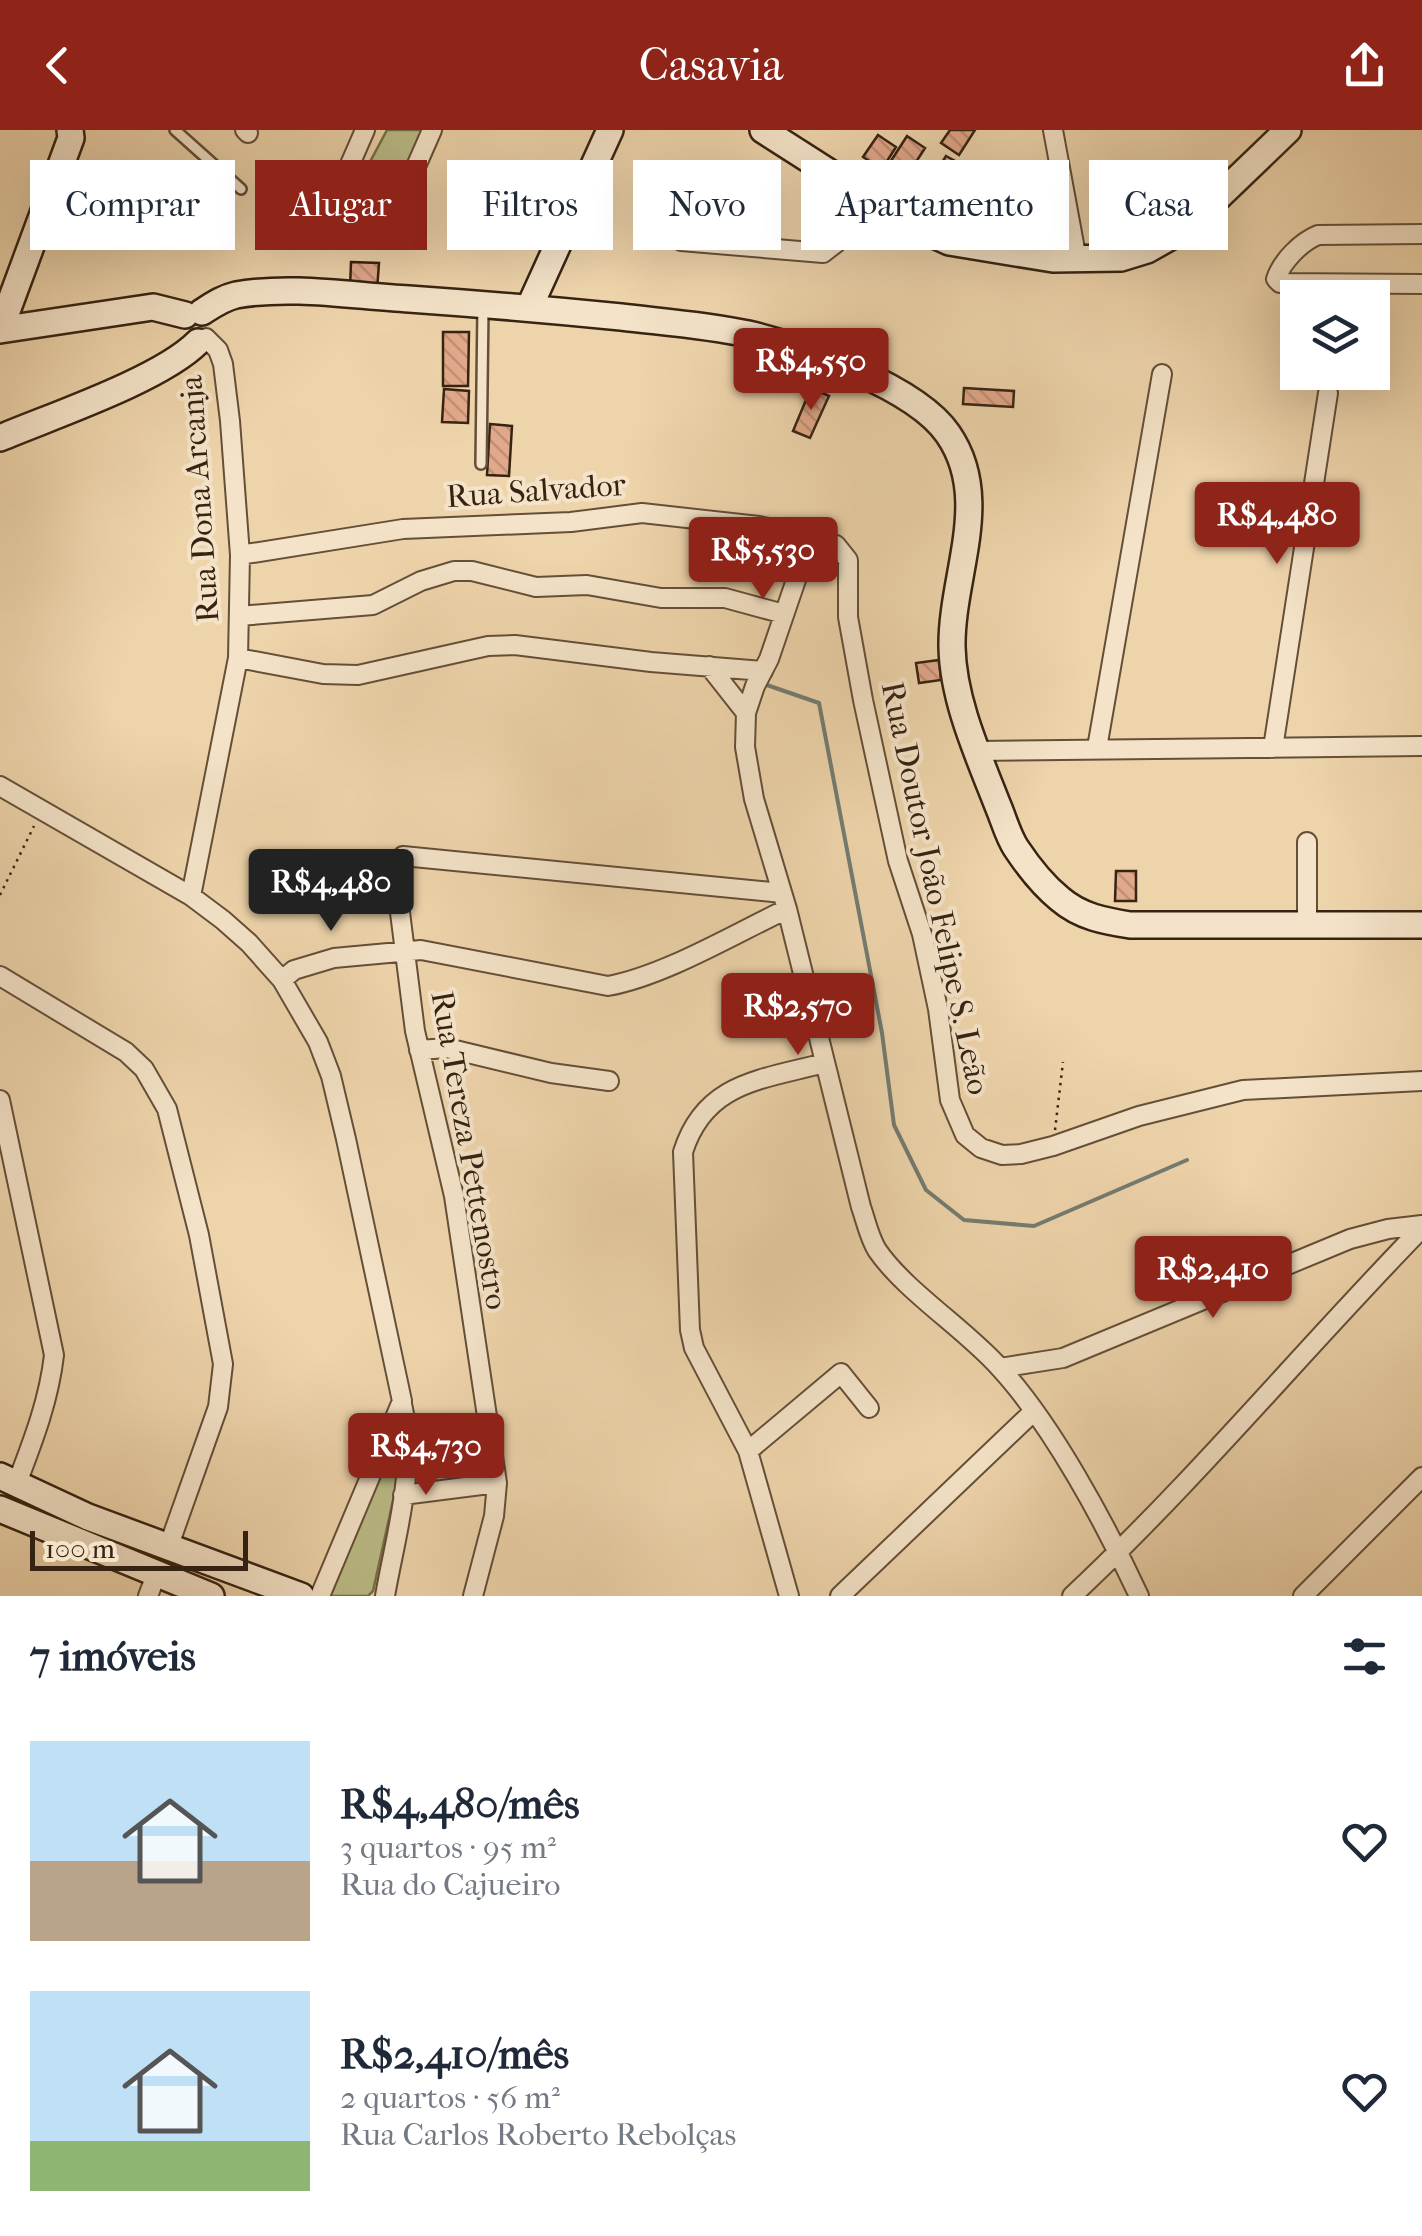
<!DOCTYPE html>
<html lang="pt">
<head>
<meta charset="utf-8">
<style>
	body { margin:0; font-family:"IM FELL French Canon",serif; background:#f2f2f3; color:#1f2937; height:100vh; display:flex; flex-direction:column; font-size:38px; white-space:nowrap }
	* { box-sizing:border-box; margin:0 }
	p { font-size:32px; color:#747a83 }
	.icon { flex:none; width:55px; height:55px; fill:none; stroke:currentColor; stroke-width:2; stroke-linecap:round; stroke-linejoin:round }
	.map { position:relative; height:1466px; overflow:hidden }
	.sheet { display:flex; flex-direction:column; background:#fff; flex:1 }
	.sheet>* { flex:none }
	.guide { position:absolute; left:30px; top:30px; width:1362px; height:90px; display:flex; gap:20px }
	.fabs { position:absolute; left:1280px; top:150px; display:grid; gap:20px }
	.fabs a { display:grid; place-items:center; width:110px; height:110px; border-radius:0px; background:#fff; box-shadow:0 10px 40px #0002; font-size:50px }
	.scale { position:absolute; left:30px; bottom:25px; width:218px; box-sizing:border-box; padding-left:10px; border:5px solid #372312; border-top:0; font-size:28px; line-height:35px; white-space:nowrap; color:#372312; -webkit-text-stroke:8px #f4e3c8; paint-order:stroke }
	.price { position:absolute; translate:-50% -85px; padding:0 22px; border-radius:10px; background:#8f2418; color:#fff; font-size:32px; line-height:65px; filter:drop-shadow(0 2px 5px #0008) }
	.price::after { content:''; position:absolute; left:50%; top:60px; width:30px; height:22px; margin-left:-15px; background:inherit; clip-path:polygon(0 0,100% 0,50% 100%) }
	.price.on { background:#222; color:#fff }
	ul { padding:0; list-style:none }
	li { display:flex; align-items:center; gap:30px; height:250px; padding:0 30px }
	li span { display:grid; place-items:center; flex:none; width:280px; height:200px; border-radius:0px; color:#555 }
	li>.icon { margin-inline-start:auto }
	span .icon { width:120px; height:120px; fill:#fffc; stroke-width:1 }
	li b { font-size:42px }
	h2 { display:flex; justify-content:space-between; align-items:center; height:120px; padding:0 30px; font-size:42px }
	.chip { padding:0 35px; border-radius:0px; background:#fff; box-shadow:0 10px 40px #0002; font-size:35px; line-height:90px }
	.chip.on { background:#8f2418; color:#fff }
	header { display:flex; justify-content:space-between; align-items:center; height:130px; padding:0 30px; background:#8f2418; color:#fff; font-size:45px; font-weight:600 }
	.map>svg:first-child { display:block }
	.park { fill:#bbbc87; stroke:#79704c; stroke-width:2.5 }
	.lines { fill:none; stroke-linecap:round; stroke-linejoin:round }
	.stream { stroke:#737c71; stroke-width:4 }
	.building { fill:url(#building-back-hatch); stroke:#372312; stroke-width:2.5 }
	.lane-casing { stroke:#654f38; stroke-width:14 }
	.street-casing { stroke:#654f38; stroke-width:22 }
	.secondary-casing { stroke:#372312; stroke-width:30 }
	.path { stroke:#372312; stroke-width:2.5; stroke-dasharray:2.5 5; stroke-linecap:butt }
	.lane { stroke:#f4e3c8; stroke-width:9 }
	.street { stroke:#f4e3c8; stroke-width:18 }
	.secondary { stroke:#f4e3c8; stroke-width:25 }
	.labels { text-anchor:middle; stroke-width:8; stroke-linejoin:round; paint-order:stroke }
	.street-label { font-size:32px; fill:#372312; stroke:#f4e3c8 }
</style>
</head>
<body>
<header><svg class="icon" aria-label="back" viewBox="0 0 24 24"><path d="M15 5l-7 7 7 7"/></svg>Casavia<svg class="icon" aria-label="share" viewBox="0 0 24 24"><path d="M12 15V3M7 8l5-5 5 5M5 13v7h14v-7"/></svg></header>
<div class="map">
<svg width="1422" height="1466" viewBox="0 0 1422 1466">
	<defs>
		<pattern id="building-back-hatch" width="6" height="6" patternUnits="userSpaceOnUse" patternTransform="scale(2.5)"><rect width="6" height="6" fill="#e2a88a"/><path d="M-1 5l2 2M0 0l6 6M5-1l2 2" fill="none" stroke="#c29076"/></pattern>
	</defs>
	<rect width="100%" height="100%" fill="#eed4ab"/>
	<filter id="stains"><feTurbulence type="fractalNoise" baseFrequency=".002" numOctaves="4"/><feColorMatrix values="0 0 0 0 .2 0 0 0 0 .09 0 0 0 0 .02 0 0 0 .5 -.17"/></filter>
	<radialGradient id="worn" r=".72"><stop offset=".6" stop-color="#630" stop-opacity="0"/><stop offset="1" stop-color="#630" stop-opacity=".3"/></radialGradient>
	<path class="park" d="M387,0H427L389,83L371,97L339,90Z
		M391,1312L398,1318L402,1330L373,1461L368,1466H327Z"/>
	<g class="lines">
		<path class="stream" d="M764,554L819,573L882,903L894,995L926,1060L964,1090L1034,1096L1187,1030"/>
	</g>
	<path class="building" d="M950,0H975L959,25L941,13Z
		M878,5L896,17L882,39L863,27Z
		M907,6L925,18L907,46L889,34Z
		M946,26L957,32L943,55L955,62L945,79L915,62L931,35L938,39Z
		M982,44L995,46L993,57L1004,58L1001,90L978,87Z
		M493,81L524,96L514,116L483,101Z
		M351,132L379,133L377,160L350,158Z
		M443,202H469L468,256H443Z
		M811,258L829,266L810,308L793,301Z
		M964,258L1014,261L1013,277L963,274Z
		M444,259L469,261L468,293L442,292Z
		M490,294L512,296L509,346L487,345Z
		M939,530L941,550L919,553L916,533Z
		M1116,741H1136V771H1115Z"/>
	<g class="lines">
		<defs>
			<path id="lane" d="M175,0L241,59
				M481,334L483,177"/>
			<path id="street" d="M245,0L248,3
				M365,0L327,87L332,100C351,106 373,113 389,98L432,0
				M1053,0L1077,130
				M1422,104L1318,105C1301,112 1282,131 1276,149L1280,153L1422,154
				M755,117L697,76L688,75L678,81L672,101L681,111L823,123L836,113L867,66
				M811,406L769,529L755,556L746,583L745,617L754,669L787,779L861,1077C866,1091 869,1107 877,1120C904,1160 965,1199 999,1237C1052,1294 1106,1395 1139,1466
				M240,425L403,399L571,392L642,383L759,396L811,406L836,415L848,430V487L863,570L898,731L922,804L938,879L950,970L965,1005L981,1018L1002,1025L1021,1024L1053,1016L1139,986L1243,960L1422,951
				M239,486L373,475L421,451L454,441H472L536,457L587,455L661,468H725L784,484
				M238,528L323,544L358,545L488,516L515,515L651,532L763,541
				M709,536L746,583
				M1097,618L1162,244
				M1273,618L1328,263
				M977,621L1422,616
				M0,656L191,766L223,790L249,813L282,850L318,912L331,946L346,1009L402,1271L320,1466
				M1307,712V795
				M191,766L238,528L240,425L230,291L223,234L218,220L206,208
				M0,846L126,922L144,939L167,979L199,1105L223,1234L218,1277L168,1418
				M282,850L294,840L334,828L421,820L608,856C664,846 734,804 787,779
				M419,920L447,918L551,943L609,951
				M0,970L54,1225C49,1270 33,1311 17,1353
				M1000,1238L1063,1228L1350,1109L1388,1099L1422,1095
				M748,1321L841,1243L869,1278
				M403,1365L497,1353
				M148,1466L156,1445
				M385,1466C396,1403 417,1337 402,1274
				M473,1466L494,1386L497,1353L454,1066L415,901L394,735L403,726L782,763
				M789,1466L748,1321L694,1218L690,1200L683,1022C705,952 761,950 824,933
				M840,1466L1033,1282
				M1072,1466C1195,1351 1304,1219 1422,1098
				M1303,1466L1422,1347"/>
			<path id="secondary" d="M763,0L910,94L949,112L1053,129L1121,128L1147,120L1186,98L1288,0
				M529,178L610,0
				M202,182C213,175 223,168 236,165C292,155 353,166 409,169C480,174 550,180 621,187C663,192 706,195 748,204C803,217 916,257 948,304C993,369 951,445 952,517C953,571 979,627 998,676C1004,690 1008,706 1016,718C1028,736 1044,756 1060,769C1081,787 1105,791 1130,795H1422
				M0,200L71,8L70,0
				M0,200L153,177L185,185
				M0,308C52,286 160,250 198,212
				M0,1346L88,1387L301,1466
				M0,1379L211,1466"/>
		</defs>
		<use href="#lane" class="lane-casing"/>
		<use href="#street" class="street-casing"/>
		<use href="#secondary" class="secondary-casing"/>
		<path class="path" d="M0,765L34,696
			M1055,1000L1063,932"/>
		<use href="#lane" class="lane"/>
		<use href="#street" class="street"/>
		<use href="#secondary" class="secondary"/>
	</g>
	<g class="labels">
		<g class="street-label">
			<text transform="translate(536 360) rotate(-4)" y="11">Rua Salvador</text>
			<text transform="translate(199 369) rotate(-94)" y="11">Rua Dona Arcanja</text>
			<text transform="translate(936 758) rotate(78)" y="11">Rua Doutor João Felipe S. Leão</text>
			<text transform="translate(470 1020) rotate(80)" y="11">Rua Tereza Pettenostro</text>
		</g>
	</g>
	<rect width="100%" height="100%" filter="url(#stains)"/>
	<rect width="100%" height="100%" fill="url(#worn)"/>
</svg>
<div class="fabs">
<a><svg class="icon" aria-label="layers" viewBox="0 0 24 24"><path d="M12 4l9 5-9 5-9-5zM3 14l9 5 9-5"/></svg></a>
</div>
<div class="scale">100 m</div>
<b class="price" style="left:811px;top:283px">R$4,550</b>
<b class="price" style="left:1277px;top:437px">R$4,480</b>
<b class="price" style="left:763px;top:472px">R$5,530</b>
<b class="price on" style="left:331px;top:804px">R$4,480</b>
<b class="price" style="left:798px;top:928px">R$2,570</b>
<b class="price" style="left:1213px;top:1191px">R$2,410</b>
<b class="price" style="left:426px;top:1368px">R$4,730</b>
<div class="guide">
<a class="chip">Comprar</a>
<a class="chip on">Alugar</a>
<a class="chip">Filtros</a>
<a class="chip">Novo</a>
<a class="chip">Apartamento</a>
<a class="chip">Casa</a>
</div>
</div>
<section class="sheet">
<h2>7 imóveis<svg class="icon" aria-label="filters" viewBox="0 0 24 24"><path d="M4 7h16M4 17h16"/><circle cx="9" cy="7" r="2"/><circle cx="15" cy="17" r="2"/></svg></h2>
<ul>
<li><span style="background:linear-gradient(#bfe0f5 60%,#b9a48a 0)"><svg class="icon" aria-label="home" viewBox="0 0 24 24"><path d="M3 11l9-7 9 7M6 9v11h12V9"/></svg></span><div><b>R$4,480/mês</b><p>3 quartos · 95 m²</p><p>Rua do Cajueiro</p></div><svg class="icon" aria-label="heart" viewBox="0 0 24 24"><path d="M12 20l-8-8c-3-5 5-10 8-4 3-6 11-1 8 4z"/></svg></li>
<li><span style="background:linear-gradient(#bfe0f5 75%,#8fb573 0)"><svg class="icon" aria-label="home" viewBox="0 0 24 24"><path d="M3 11l9-7 9 7M6 9v11h12V9"/></svg></span><div><b>R$2,410/mês</b><p>2 quartos · 56 m²</p><p>Rua Carlos Roberto Rebolças</p></div><svg class="icon" aria-label="heart" viewBox="0 0 24 24"><path d="M12 20l-8-8c-3-5 5-10 8-4 3-6 11-1 8 4z"/></svg></li>
</ul>
</section>
</body>
</html>
